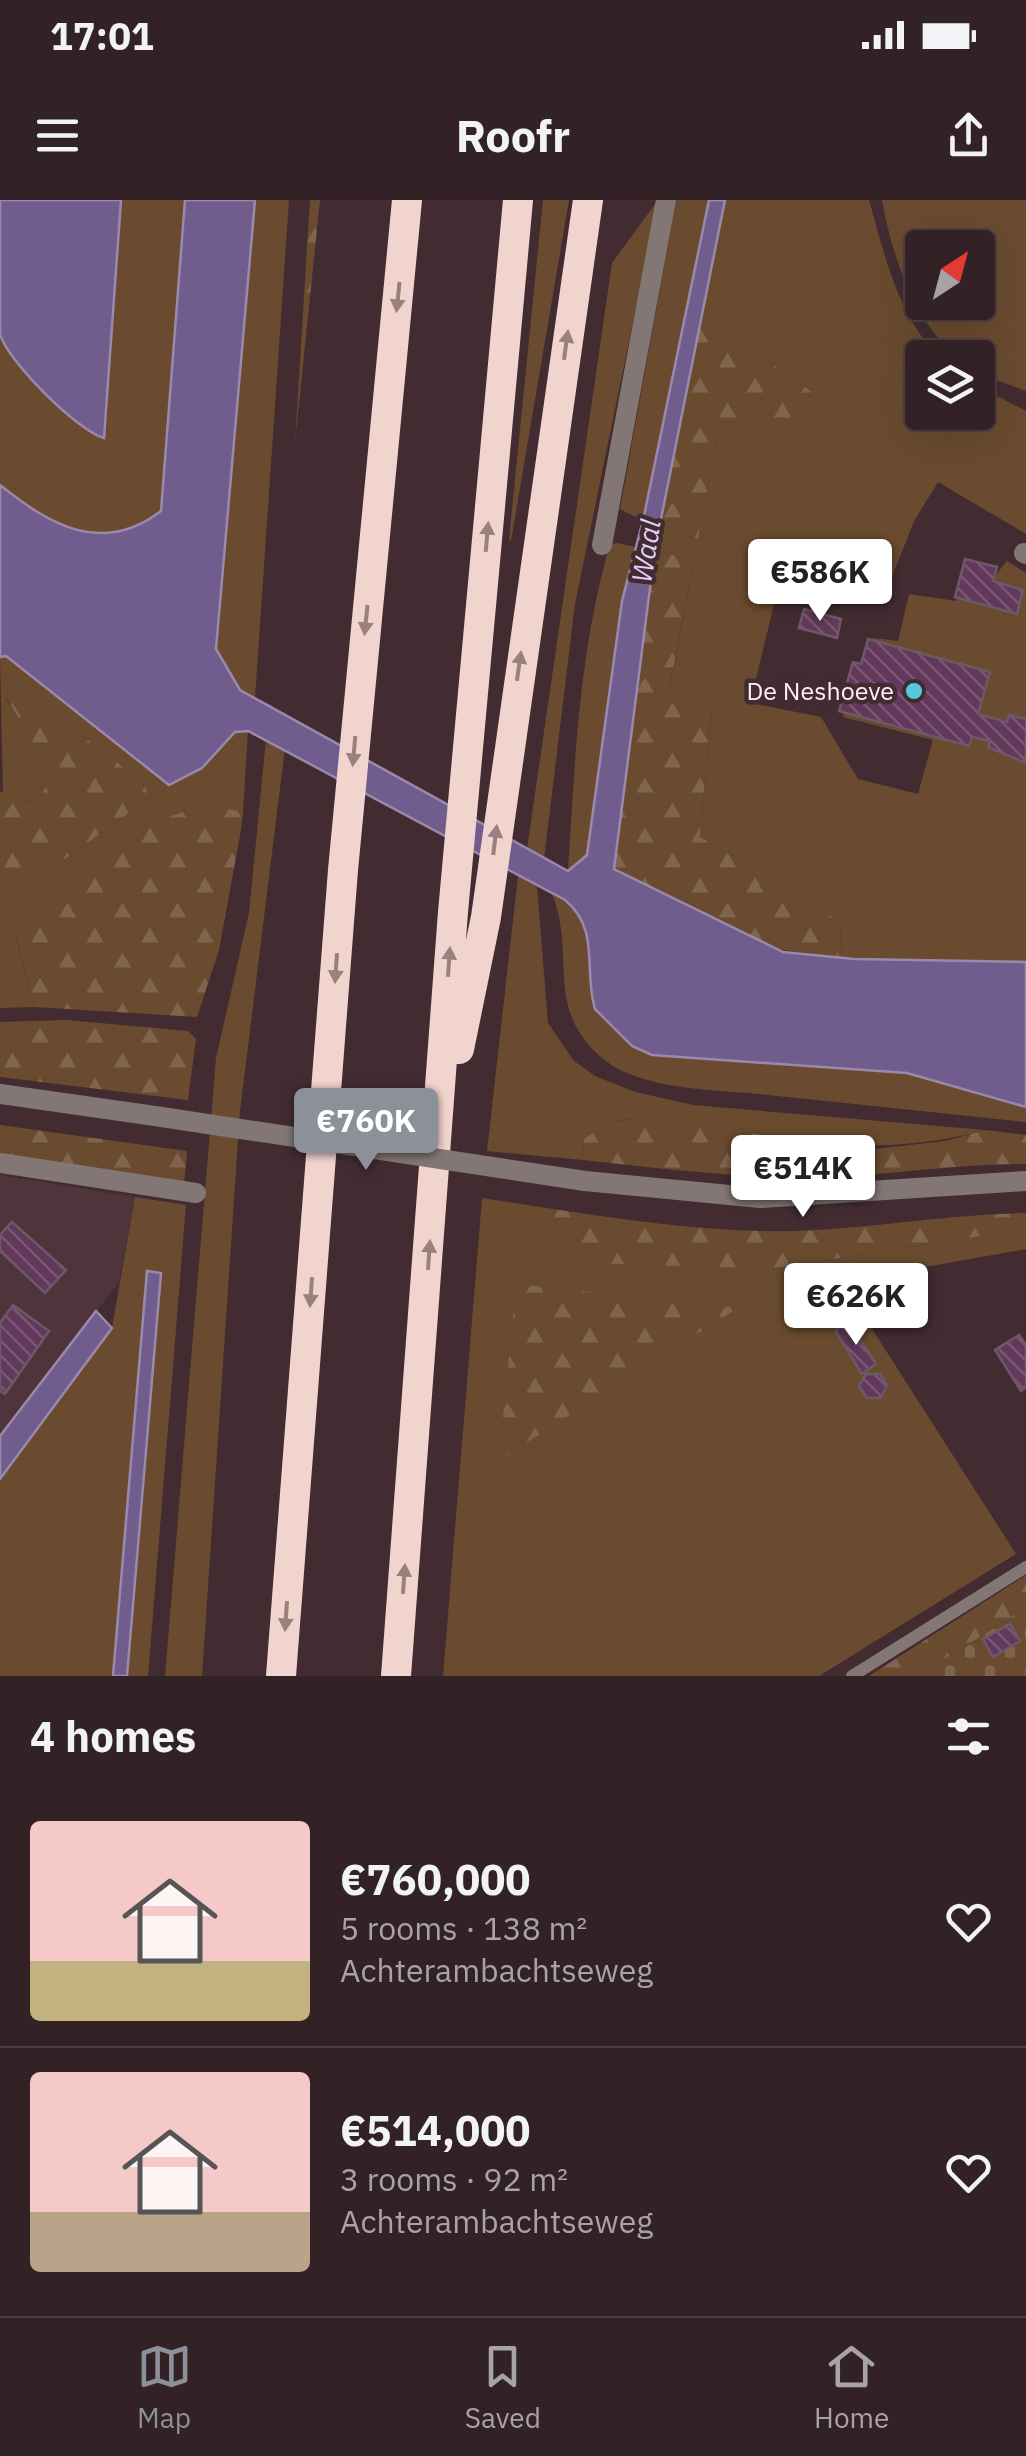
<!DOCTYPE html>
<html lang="en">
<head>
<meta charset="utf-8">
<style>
	body { margin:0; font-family:"IBM Plex Sans",sans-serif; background:#3d2e32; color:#f1f3f6; height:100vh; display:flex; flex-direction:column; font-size:38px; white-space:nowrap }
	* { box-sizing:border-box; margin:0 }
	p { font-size:32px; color:#a8a3a7 }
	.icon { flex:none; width:55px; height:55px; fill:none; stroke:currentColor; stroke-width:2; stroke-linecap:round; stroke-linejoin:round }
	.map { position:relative; height:1476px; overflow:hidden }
	.side { display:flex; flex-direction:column; background:#322125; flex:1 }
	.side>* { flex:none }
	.needle { width:65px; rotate:36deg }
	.buttons { position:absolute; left:905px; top:30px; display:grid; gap:20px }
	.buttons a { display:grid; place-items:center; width:90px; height:90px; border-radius:10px; background:#322125; box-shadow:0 10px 40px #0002,0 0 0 2px #4d3e42; font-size:50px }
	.price { position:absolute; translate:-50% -85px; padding:0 22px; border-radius:10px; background:#fff; color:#222; font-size:32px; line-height:65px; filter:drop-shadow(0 2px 5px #0008) }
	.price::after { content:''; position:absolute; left:50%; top:60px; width:30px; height:22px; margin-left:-15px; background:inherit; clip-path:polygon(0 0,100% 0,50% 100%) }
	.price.selected { background:#8c9099; color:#fff }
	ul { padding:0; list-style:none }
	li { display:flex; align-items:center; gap:30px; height:250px; padding:0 30px }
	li+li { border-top:2px solid #4d3e42 }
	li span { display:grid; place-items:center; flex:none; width:280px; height:200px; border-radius:10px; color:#555 }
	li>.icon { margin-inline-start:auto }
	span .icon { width:120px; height:120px; fill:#fffc; stroke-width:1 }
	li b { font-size:42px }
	h2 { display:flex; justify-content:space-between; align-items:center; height:120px; padding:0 30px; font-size:42px }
	.status { display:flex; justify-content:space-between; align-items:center; height:70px; padding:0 50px; background:#322125; direction:ltr }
	.status svg { height:28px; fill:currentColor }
	header { display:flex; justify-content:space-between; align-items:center; height:130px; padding:0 30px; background:#322125; font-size:45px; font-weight:700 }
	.tabs { display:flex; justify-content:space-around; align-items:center; height:140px; border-top:2px solid #4d3e42; background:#322125; font-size:28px; color:#a8a3a7 }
	.tabs a { display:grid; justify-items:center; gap:5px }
	.tabs .selected { color:#8c9099 }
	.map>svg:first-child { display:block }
	.built { fill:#50343b }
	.grass { fill:#6a4b2f; fill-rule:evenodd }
	.forest { fill:url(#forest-firs) }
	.cemetery { fill:url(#cemetery-stones) }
	.water { fill:#715d8d; stroke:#9b89ac; stroke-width:2.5 }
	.building { fill:url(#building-back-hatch); stroke:#6c5968; stroke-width:2.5 }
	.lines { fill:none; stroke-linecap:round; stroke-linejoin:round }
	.service { stroke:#827774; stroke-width:12 }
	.minor { stroke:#827774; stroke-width:20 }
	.tertiary { stroke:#827774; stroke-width:20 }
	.motorway { stroke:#f1d4cd; stroke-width:30 }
	.tertiary-bridge { stroke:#827774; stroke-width:20 }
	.oneway { fill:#9a807f }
	.poi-dot { fill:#56c9e0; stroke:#422c31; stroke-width:4 }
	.labels { text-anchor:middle; stroke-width:9; stroke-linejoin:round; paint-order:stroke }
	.poi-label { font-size:25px; fill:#fdf1f4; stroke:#422c31; text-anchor:end }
	.water-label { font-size:28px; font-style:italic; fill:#e2d0fd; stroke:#422c31 }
</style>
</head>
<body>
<div class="status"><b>17:01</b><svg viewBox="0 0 49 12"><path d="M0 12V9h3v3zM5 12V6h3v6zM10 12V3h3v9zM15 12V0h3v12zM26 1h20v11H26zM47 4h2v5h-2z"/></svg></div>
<header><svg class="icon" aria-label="menu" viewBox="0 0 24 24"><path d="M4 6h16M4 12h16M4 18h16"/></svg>Roofr<svg class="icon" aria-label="share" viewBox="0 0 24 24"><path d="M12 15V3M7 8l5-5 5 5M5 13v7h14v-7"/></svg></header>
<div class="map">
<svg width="1026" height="1476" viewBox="0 0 1026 1476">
	<defs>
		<pattern id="forest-firs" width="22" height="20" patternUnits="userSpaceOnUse" patternTransform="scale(2.5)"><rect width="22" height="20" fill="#6a4b2f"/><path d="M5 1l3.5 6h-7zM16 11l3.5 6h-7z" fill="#80654e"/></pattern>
		<pattern id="cemetery-stones" width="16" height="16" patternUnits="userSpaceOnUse" patternTransform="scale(2.5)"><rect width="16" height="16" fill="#6a4b2f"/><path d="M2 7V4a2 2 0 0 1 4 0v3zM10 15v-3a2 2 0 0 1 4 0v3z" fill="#80654e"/></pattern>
		<pattern id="building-back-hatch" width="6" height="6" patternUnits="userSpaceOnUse" patternTransform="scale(2.5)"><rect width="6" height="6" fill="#62395b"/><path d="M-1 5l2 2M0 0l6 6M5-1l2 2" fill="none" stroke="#795673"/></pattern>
	</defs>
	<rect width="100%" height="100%" fill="#422c31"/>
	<path class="built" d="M0,975L135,997L119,1082L0,1236Z"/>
	<path class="grass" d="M121,0H185L161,311C102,356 50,325 0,285V135C22,167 67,227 104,237Z
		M255,0H289L255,498L240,490L216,449Z
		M543,0H569L511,341L509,339Z
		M658,0L575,404L544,659L527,649L612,63Z
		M676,0H709L644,316L637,318L620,309Z
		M725,0H869C885,56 897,114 939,157L922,158V212H978V186L1026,211V334L938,282L914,321L889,385L859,394L797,372L778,388L750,503L821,517L858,579L918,594L933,540L843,517L856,462L866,464L873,438L898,441L909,394L956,401L966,371L994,377L1007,361L1026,373V762L842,758L840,728L827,711L700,637L712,508L669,491L694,362L655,349L659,327L698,339L721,221L790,223L812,192L702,114Z
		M882,0H1026V191L978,173V158L956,157C913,118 892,56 882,0ZM922,48H978V102H922Z
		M618,343L635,347L622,401L587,655L568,671C575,560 579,451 610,344Z
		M6,456L202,567L235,532L248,531L243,612L185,611L153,627L16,738L34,807L0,808V706L151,597L140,580L15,483L5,497L53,575L38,601L23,602L3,594L0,457Z
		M266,539L285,548L240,911L202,1476H165L216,858L249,713Z
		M518,676L537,687L548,823L574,861L595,876L635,892L693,905L985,930C864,963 756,936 635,918L621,920L584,939L583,960L487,951Z
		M552,694C603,718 582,765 595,809L632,846L743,861L907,873L1026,907V922C940,913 854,904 768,895C725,890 674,891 632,875C610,867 593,853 580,833C553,793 572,741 552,694Z
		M135,997L186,1005L148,1476H127L160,1073L148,1071L113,1476H0V1279L112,1128Z
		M482,998L553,1009L560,1043L770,1069L1026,1029V1049L808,1088L815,1099L851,1096L1016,1354L819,1476H443Z"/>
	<path class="forest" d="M310,0H320L295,242Z
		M702,114L812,192L790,224L721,221L698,339L659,327Z
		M655,349L694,362L669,490L693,494L712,507L700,637L827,711L840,728L842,758L769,748L614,669Z
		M15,483L140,580L151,597L0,706V591L23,602L38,601L52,575L5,496Z
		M229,609L243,612L241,630L219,750L197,817L34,807L16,737C45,690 130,631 182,612C196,607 215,610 229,609Z
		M66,820L188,831L196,839L188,900L0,877V822Z
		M635,918L875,949L945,941L985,930L1026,935V964C959,963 894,975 827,977C745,979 665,969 583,960L584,939L608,923Z
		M0,925L187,951L184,985L0,956Z
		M553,1009C634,1021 715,1033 797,1031C874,1028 949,1014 1026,1013V1029L770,1069L594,1063L571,1061L560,1043Z
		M516,1084L738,1108L499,1260Z
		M1026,1375V1408L918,1476H869Z"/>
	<path class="cemetery" d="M1026,1408V1476H918Z"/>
	<path class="water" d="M0,0H121L104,238C78,231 8,162 0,134C0,112 0,28 0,0Z
		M185,0H255L216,449L240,490L568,671L587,655L622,401L644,316L709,0H725L655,349L614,669L783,752L854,759L1026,762V907L907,873L652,855L632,846L595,809C583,770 601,730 565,700L248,531L235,532L202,568L169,585L6,456L0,457V285C50,325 102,356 161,311Z
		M147,1071L161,1073L127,1476H113Z
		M96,1111L112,1128L0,1279V1236Z"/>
	<path class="building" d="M965,359L997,367L993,381L1023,390L1017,414L955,397Z
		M804,409L841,419L837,438L799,428Z
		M868,439L990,472L978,514L1007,522L1009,515L1026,519V563L988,547L990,541L972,537L969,546L839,511L853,462L861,464Z
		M12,1022L66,1070L45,1093L0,1051V1035Z
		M13,1105L49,1131L5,1194L0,1191V1123Z
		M849,1122L876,1164L862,1174L835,1131Z
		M1019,1135L1026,1145V1187L1021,1191L995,1150Z
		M866,1174H880L887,1185L881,1198H867L859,1186Z
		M1010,1424L1020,1441L993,1457L983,1439Z"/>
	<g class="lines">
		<path class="service" d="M852,1476L1026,1367"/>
		<path class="minor" d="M602,345L666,0
			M1024,353L1026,354
			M0,963L196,993"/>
		<path class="tertiary" d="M0,894L155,916
			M585,981L760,998L1026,981"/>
		<path class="motorway" d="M459,849L486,717L588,0
			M281,1476L343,670L407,0
			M396,1476L453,712L518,0"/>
		<path class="tertiary-bridge" d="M155,916L585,981"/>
	</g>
	<defs><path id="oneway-solid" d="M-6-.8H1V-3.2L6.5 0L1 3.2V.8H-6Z" transform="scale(2.5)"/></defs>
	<g class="oneway">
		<use href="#oneway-solid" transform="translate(398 97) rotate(96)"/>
		<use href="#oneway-solid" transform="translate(566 145) rotate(-82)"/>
		<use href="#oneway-solid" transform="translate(487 337) rotate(-85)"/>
		<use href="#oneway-solid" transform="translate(366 420) rotate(96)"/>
		<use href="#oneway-solid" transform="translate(519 466) rotate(-82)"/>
		<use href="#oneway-solid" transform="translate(354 551) rotate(95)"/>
		<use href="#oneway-solid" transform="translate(495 640) rotate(-83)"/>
		<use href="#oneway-solid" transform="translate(449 762) rotate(-86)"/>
		<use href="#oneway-solid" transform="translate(336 768) rotate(94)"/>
		<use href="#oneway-solid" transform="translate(429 1055) rotate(-86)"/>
		<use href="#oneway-solid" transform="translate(311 1092) rotate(94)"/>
		<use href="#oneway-solid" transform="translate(404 1379) rotate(-86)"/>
		<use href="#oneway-solid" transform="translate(286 1416) rotate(94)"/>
	</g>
	<circle class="poi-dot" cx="914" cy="491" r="10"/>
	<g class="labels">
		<g class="poi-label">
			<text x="894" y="500">De Neshoeve</text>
		</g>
		<g class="water-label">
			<text transform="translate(646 351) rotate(-81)" y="10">Waal</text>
		</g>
	</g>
</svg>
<div class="buttons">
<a><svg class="needle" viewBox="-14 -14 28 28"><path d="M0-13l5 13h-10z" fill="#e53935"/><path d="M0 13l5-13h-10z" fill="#a8a3a7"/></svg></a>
<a><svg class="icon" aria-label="layers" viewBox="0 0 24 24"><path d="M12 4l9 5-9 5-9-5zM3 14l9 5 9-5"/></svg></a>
</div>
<b class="price" style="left:820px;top:424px">€586K</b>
<b class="price selected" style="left:366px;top:973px">€760K</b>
<b class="price" style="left:803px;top:1020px">€514K</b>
<b class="price" style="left:856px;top:1148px">€626K</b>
</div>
<section class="side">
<h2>4 homes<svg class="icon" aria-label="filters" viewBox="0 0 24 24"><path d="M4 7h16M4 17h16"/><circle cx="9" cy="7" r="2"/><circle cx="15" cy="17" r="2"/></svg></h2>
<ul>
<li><span style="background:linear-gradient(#f6c9c9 70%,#c2b280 0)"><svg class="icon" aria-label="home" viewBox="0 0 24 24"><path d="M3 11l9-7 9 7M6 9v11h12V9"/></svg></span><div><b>€760,000</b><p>5 rooms · 138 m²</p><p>Achterambachtseweg</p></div><svg class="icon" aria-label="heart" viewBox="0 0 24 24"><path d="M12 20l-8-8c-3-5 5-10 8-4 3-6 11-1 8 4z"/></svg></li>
<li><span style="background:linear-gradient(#f6c9c9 70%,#b9a48a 0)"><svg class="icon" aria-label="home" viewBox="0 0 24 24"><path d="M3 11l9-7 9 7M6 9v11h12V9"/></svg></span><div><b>€514,000</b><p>3 rooms · 92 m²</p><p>Achterambachtseweg</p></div><svg class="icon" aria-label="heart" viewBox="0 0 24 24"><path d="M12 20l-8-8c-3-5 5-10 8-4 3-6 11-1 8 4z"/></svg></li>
</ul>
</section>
<nav class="tabs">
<a class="selected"><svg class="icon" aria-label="map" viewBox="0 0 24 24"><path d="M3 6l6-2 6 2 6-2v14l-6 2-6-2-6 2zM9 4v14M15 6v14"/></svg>Map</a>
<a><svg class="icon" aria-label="saved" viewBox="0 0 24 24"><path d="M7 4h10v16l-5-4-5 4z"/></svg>Saved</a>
<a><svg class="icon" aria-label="home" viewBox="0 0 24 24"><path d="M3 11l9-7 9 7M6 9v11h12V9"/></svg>Home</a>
</nav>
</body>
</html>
